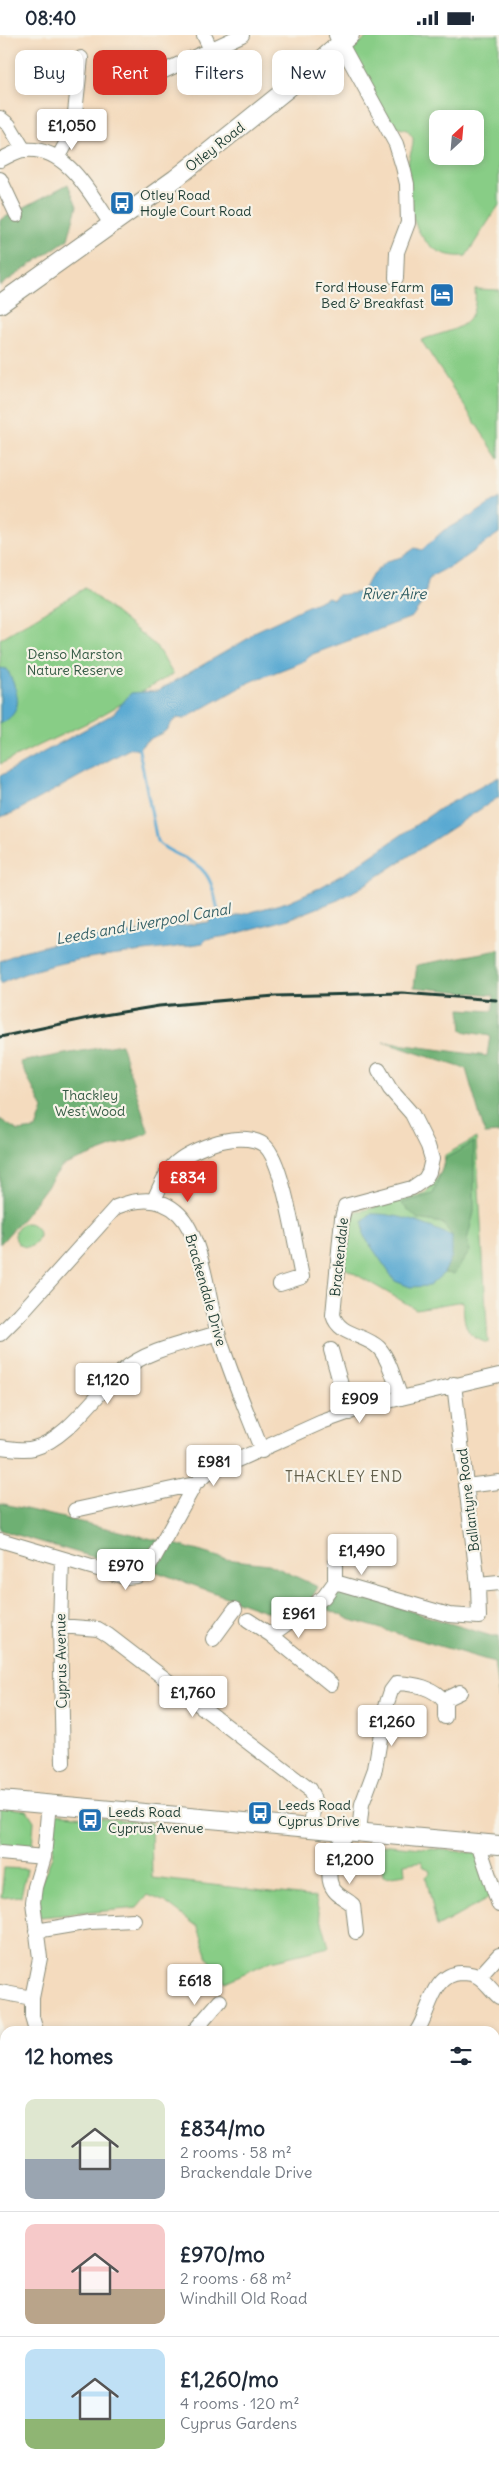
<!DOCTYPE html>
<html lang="en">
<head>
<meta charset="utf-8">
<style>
	body { margin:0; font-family:Delius,sans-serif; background:#f2f2f3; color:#1f2937; height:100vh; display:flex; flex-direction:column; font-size:19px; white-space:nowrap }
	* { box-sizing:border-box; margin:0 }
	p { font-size:16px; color:#747a83 }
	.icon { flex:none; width:28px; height:28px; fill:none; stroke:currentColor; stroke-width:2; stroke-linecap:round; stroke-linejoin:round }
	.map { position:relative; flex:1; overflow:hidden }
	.sheet { position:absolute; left:0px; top:1991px; width:500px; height:446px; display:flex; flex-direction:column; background:#fff; border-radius:15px 15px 0 0; box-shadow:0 2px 8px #0003 }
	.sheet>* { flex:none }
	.guide { position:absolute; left:15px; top:15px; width:470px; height:45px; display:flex; gap:10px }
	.needle { width:32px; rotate:26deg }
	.fabs { position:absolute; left:429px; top:75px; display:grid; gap:10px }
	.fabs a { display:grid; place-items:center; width:55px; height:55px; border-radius:10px; background:#fff; box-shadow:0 2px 8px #0003; font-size:25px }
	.price { position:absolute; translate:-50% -42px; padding:0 11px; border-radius:5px; background:#fff; color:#222; font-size:16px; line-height:32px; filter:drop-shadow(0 1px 2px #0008) }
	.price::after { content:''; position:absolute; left:50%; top:30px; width:15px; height:11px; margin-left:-8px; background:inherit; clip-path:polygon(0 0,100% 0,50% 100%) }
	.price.active { background:#d93025; color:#fff }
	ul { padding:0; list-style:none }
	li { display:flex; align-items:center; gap:15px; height:125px; padding:0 25px }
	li+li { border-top:1px solid #e0e1e3 }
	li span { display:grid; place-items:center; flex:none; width:140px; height:100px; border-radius:10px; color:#555 }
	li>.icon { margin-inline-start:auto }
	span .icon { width:60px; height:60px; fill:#fffc; stroke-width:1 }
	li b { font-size:21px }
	h2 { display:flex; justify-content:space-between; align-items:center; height:60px; padding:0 25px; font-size:21px }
	.pill { padding:0 18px; border-radius:10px; background:#fff; box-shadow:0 2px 8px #0003; font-size:18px; line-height:45px }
	.pill.active { background:#d93025; color:#fff }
	.status { display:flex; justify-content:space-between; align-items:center; height:35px; padding:0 25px; background:#fff; direction:ltr }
	.status svg { height:14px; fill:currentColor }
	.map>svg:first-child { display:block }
	.green { fill:#88cd86; stroke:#54855d; fill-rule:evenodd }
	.forest { fill:#6eb073; stroke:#467654 }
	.water { fill:#58a9d2; stroke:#3c7383 }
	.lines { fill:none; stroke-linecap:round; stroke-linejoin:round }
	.stream { stroke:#58a9d2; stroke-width:3 }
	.minor-casing { stroke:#8a8c79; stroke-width:16 }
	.major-casing { stroke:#8a8c79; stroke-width:20 }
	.minor { stroke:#fff; stroke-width:14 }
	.major { stroke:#fff; stroke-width:18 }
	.rail { stroke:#1f3d34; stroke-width:3 }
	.labels { text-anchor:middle; stroke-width:4.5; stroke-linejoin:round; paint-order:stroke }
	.street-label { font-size:14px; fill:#1f3d34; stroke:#f7f3e8 }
	.poi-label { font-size:14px; fill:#1f3d34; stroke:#f7f3e8; text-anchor:start }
	.park-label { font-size:14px; fill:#345a44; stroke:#f7f3e8 }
	.water-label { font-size:15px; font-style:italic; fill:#305d63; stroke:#f7f3e8 }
	.neighbourhood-label { font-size:15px; letter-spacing:1px; fill:#63604c; stroke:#f7f3e8 }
</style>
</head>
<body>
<div class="status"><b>08:40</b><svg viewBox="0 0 49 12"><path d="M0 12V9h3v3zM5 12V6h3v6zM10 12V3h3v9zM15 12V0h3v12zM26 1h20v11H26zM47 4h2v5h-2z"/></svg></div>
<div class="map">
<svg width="499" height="2437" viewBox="0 0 499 2437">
	<rect width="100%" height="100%" fill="#f7f3e8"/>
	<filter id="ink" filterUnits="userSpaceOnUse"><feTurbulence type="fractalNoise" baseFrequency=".02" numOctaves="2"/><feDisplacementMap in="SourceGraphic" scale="10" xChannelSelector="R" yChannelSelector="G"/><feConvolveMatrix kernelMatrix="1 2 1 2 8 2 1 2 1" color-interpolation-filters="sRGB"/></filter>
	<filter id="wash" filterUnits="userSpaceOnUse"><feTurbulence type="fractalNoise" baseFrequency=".0096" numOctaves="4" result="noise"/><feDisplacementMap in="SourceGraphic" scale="20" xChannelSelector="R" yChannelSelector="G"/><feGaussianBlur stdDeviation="1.12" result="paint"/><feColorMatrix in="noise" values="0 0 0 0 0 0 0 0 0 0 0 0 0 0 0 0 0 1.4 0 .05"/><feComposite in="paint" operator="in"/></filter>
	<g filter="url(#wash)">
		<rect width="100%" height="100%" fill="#f4dbbe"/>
		<path class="green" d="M370,0H499V170L466,221C416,225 406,173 407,133C408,123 414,113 413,103L407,95L391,91L348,17ZM438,84H475V121H438Z
			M475,254L499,255V424L421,305C452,294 479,295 475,254Z
			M85,553L156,611L173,639L93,685L0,729V604Z
			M476,1103L488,1308C464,1301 464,1289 463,1266L416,1274L343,1232L347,1185L357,1177L426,1158L442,1136L445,1120Z
			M15 1200a12 12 0 1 1 24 0a12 12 0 1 1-24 0Z
			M0,1772L27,1775L34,1786L32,1813L0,1811Z
			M56,1778L151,1788L152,1843L315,1862L329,1912L271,1926L225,1947L208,1923L198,1892L165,1867L148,1860L137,1873L40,1882L36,1859L52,1822Z
			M379,1809L475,1818L493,1861L437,1892L426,1842L430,1838L429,1834L424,1832L422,1826L404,1829L405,1839L386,1842L383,1841Z
			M4,1833L27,1834L21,1861L1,1863Z
			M495,2191L499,2194V2437H424L421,2433L495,2432Z
			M0,2250H5V2432H101L102,2437H0Z
			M410,2433L412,2437H229L227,2433Z"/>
		<path class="forest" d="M68,149L77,171L68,204L0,251V185Z
			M499,915V1098L485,1099L466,1034L383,1007L487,1021L490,1001L462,996L460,974L493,976L494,960L414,952L417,930Z
			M121,1009L149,1098L62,1131L24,1182L0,1209V1084L18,1096L36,1094L43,1074L20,1027Z
			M474,1107V1177L467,1205L470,1216L454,1239L444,1238L452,1200L442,1188L418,1184L401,1168L433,1159L446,1123Z
			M0,1468L178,1510L225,1524L269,1529L318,1552L310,1566L279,1581L157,1537L124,1531L0,1495Z
			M346,1556L491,1601H499V1664L494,1627L351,1585L323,1572L335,1560Z"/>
		<path class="water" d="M499,463V498L455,529L432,541L428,546L424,565L412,582L313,619L302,627L250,647L184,684L177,683C171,686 169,694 164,697C153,703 145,704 138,715L131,713L13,778L0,782V741L113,679L131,658L158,656L249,603L254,597L286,582C290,578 320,566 328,562L333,564L338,560L362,557L370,542L387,526L402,522L415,513L422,515L444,495L473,480Z
			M0,633L7,634C17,655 27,676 0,689Z
			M499,742V762L360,853L338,865L289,884L227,901L207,904L203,908C136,920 63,918 0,949V926L23,916L56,908L209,887L210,884L229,881L230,883L287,867L319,853L352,834L439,774Z
			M370,1179C400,1178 425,1190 452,1201V1221L444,1238L429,1251L410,1252L395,1246L364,1201L363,1187Z"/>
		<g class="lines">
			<path class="stream" d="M138,710L157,806C170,821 193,822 205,838C214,849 216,870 220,883"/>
		</g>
	</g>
	<g filter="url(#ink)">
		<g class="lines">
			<defs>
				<path id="minor" d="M204,0L211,15
					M336,0L396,109L403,132L407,149L408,188L397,217L396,243
					M162,37L242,0
					M0,83L9,90L24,115
					M58,123L73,96L81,23
					M0,125C7,122 17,115 25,115C67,111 91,160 111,189
					M0,144L17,180
					M379,1035L390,1054L412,1079L428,1111L432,1124L429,1137L425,1144L412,1153L345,1171L342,1183L333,1280C339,1301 365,1299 379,1313C390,1325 395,1348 401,1363
					M154,1165C169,1130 175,1122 212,1109C226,1104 251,1100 264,1110C283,1124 296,1215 302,1242L280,1249
					M0,1299L20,1279L116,1172C138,1163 161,1161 179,1179C203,1203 208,1266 218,1298C230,1338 247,1377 262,1416
					M331,1315L349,1378
					M0,1412C10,1413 24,1416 34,1413C69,1403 95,1359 122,1336C148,1314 186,1308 218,1298
					M466,1451L499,1447
					M75,1475L195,1449
					M0,1505L125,1542L137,1541L149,1532L195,1449L206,1439L322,1387L367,1371L499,1340
					M62,1524L60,1591L63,1728
					M335,1547V1529
					M478,1550L499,1548
					M248,1585L271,1600L331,1649
					M60,1591L98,1594L108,1600L309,1754L314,1765L311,1793
					M271,1600L324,1562L335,1547L449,1580L479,1582L478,1550L454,1349
					M213,1604L235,1574
					M443,1665L460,1657
					M346,1796C339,1813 321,1838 334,1855C339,1862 347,1864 353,1870L356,1897
					M359,1797L362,1769L375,1734L385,1674L391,1656L397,1648C415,1649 434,1652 445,1667V1682
					M478,1808L499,1870
					M0,1818L44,1822
					M36,1896L90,1887L134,1885
					M479,1942L499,1920
					M0,1957L32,1963
					M36,1996L32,1982V1963L40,1923L33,1867L35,1852L44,1822L49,1768
					M194,1996L220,1966
					M417,1996C430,1977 432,1939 461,1938C468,1938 475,1939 480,1943C487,1948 492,1956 499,1962
					M495,2037L499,2033
					M0,2093L5,2096
					M0,2209L5,2208"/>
				<path id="major" d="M0,269L175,144L297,46L350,0
					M0,1765L499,1810"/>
			</defs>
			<use href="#minor" class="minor-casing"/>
			<use href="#major" class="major-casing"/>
			<use href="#minor" class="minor"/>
			<use href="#major" class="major"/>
			<path class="rail" d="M0,1002L98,981L159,971L275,961L402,958L496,965"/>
		</g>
	</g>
	<defs>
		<symbol id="bus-square" viewBox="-11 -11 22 22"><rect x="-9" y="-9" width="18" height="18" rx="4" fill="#1f6fb2" stroke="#f7f3e8"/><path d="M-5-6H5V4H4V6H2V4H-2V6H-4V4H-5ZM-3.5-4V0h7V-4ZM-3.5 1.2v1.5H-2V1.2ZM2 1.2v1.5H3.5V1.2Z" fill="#fff"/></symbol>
		<symbol id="hotel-square" viewBox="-11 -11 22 22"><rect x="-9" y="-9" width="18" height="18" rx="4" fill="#1f6fb2" stroke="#f7f3e8"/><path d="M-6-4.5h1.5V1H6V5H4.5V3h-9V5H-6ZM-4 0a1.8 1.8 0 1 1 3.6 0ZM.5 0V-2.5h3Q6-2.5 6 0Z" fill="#fff"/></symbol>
	</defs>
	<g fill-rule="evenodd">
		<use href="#bus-square" x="108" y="154" width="28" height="28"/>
		<use href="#hotel-square" x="428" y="246" width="28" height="28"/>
		<use href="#bus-square" x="246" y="1764" width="28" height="28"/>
		<use href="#bus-square" x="76" y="1771" width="28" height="28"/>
	</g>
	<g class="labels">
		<g class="street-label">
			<text transform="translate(215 112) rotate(-38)" y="5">Otley Road</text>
			<text transform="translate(339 1222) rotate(-84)" y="5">Brackendale</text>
			<text transform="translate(206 1255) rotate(74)" y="5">Brackendale Drive</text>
			<text transform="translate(468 1465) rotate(-97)" y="5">Ballantyne Road</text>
			<text transform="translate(61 1626) rotate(-91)" y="5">Cyprus Avenue</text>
		</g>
		<g class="poi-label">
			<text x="140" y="165">Otley Road<tspan x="140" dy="16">Hoyle Court Road</tspan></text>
			<text x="424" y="257" text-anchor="end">Ford House Farm<tspan x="424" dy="16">Bed &amp; Breakfast</tspan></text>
			<text x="278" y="1775">Leeds Road<tspan x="278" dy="16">Cyprus Drive</tspan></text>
			<text x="108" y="1782">Leeds Road<tspan x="108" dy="16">Cyprus Avenue</tspan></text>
		</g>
		<g class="park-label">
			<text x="75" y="624">Denso Marston<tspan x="75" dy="16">Nature Reserve</tspan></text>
			<text x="90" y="1065">Thackley<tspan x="90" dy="16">West Wood</tspan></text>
		</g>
		<g class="water-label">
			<text x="394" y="564">River Aire</text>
			<text transform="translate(143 889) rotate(-10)" y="5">Leeds and Liverpool Canal</text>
		</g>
		<g class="neighbourhood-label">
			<text x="344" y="1447">THACKLEY END</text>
		</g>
	</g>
</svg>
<div class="fabs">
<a><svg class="needle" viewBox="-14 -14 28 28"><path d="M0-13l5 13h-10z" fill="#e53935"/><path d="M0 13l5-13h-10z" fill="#747a83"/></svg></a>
</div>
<b class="price" style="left:72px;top:116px">£1,050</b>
<b class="price active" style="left:188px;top:1168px">£834</b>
<b class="price" style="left:108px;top:1370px">£1,120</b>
<b class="price" style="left:360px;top:1389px">£909</b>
<b class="price" style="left:214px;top:1452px">£981</b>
<b class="price" style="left:362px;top:1541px">£1,490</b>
<b class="price" style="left:126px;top:1556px">£970</b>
<b class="price" style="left:299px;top:1604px">£961</b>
<b class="price" style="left:193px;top:1683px">£1,760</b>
<b class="price" style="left:392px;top:1712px">£1,260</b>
<b class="price" style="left:350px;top:1850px">£1,200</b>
<b class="price" style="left:195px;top:1971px">£618</b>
<div class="guide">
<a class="pill">Buy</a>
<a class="pill active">Rent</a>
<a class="pill">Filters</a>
<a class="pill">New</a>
</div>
<section class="sheet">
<h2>12 homes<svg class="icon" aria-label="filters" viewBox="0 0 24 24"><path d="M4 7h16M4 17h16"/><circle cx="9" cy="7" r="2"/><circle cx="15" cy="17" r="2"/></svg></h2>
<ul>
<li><span style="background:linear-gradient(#dfe7d0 60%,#9aa5b1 0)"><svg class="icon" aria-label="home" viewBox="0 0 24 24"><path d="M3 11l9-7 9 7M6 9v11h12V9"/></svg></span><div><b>£834/mo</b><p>2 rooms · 58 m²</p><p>Brackendale Drive</p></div></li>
<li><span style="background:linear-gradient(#f6c9c9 65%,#b9a48a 0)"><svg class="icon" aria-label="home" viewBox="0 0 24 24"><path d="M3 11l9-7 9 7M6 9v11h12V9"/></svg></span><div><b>£970/mo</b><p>2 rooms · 68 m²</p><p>Windhill Old Road</p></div></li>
<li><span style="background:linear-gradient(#bfe0f5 70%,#8fb573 0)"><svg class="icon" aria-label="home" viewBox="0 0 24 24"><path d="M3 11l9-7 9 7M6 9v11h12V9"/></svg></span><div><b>£1,260/mo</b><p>4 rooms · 120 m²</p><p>Cyprus Gardens</p></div></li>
</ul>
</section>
</div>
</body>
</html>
